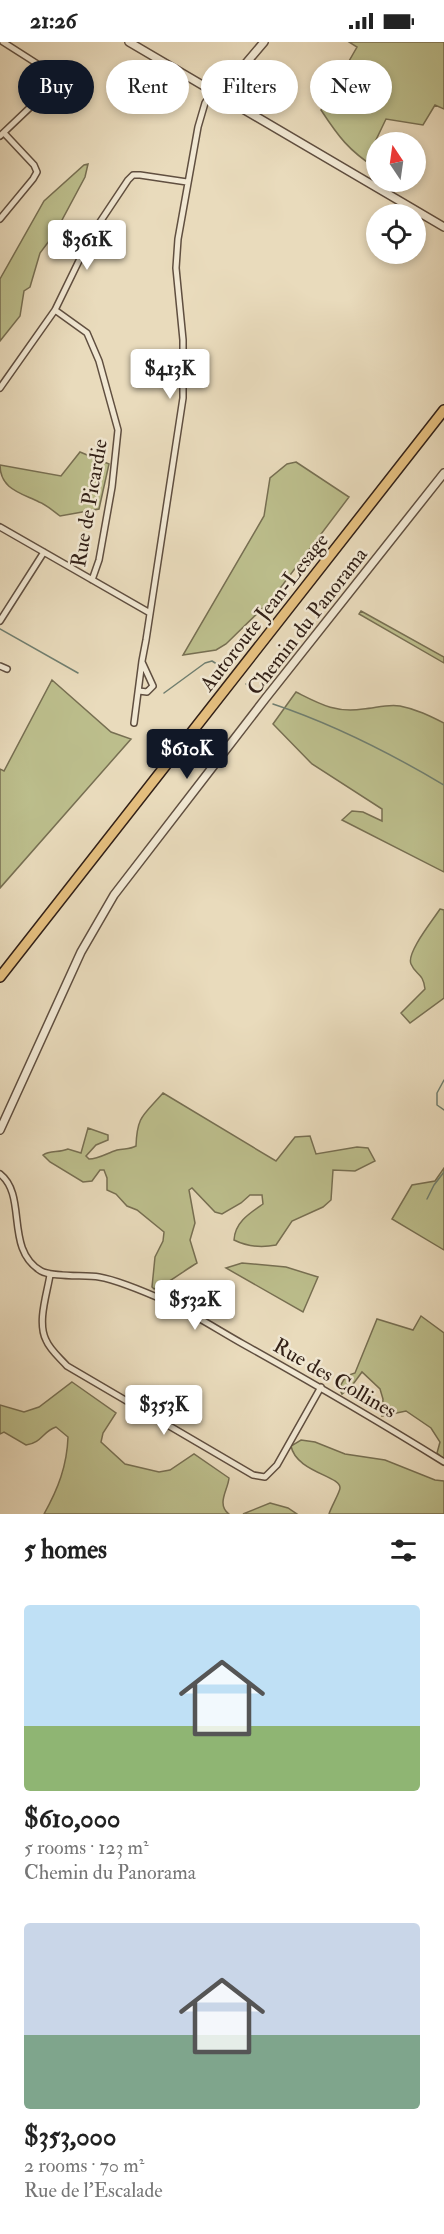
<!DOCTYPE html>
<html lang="en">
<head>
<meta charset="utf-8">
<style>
	body { margin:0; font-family:"IM FELL Double Pica",serif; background:#f6f6f6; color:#222; height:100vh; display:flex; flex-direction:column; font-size:22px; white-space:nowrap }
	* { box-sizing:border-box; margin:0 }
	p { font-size:20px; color:#767676 }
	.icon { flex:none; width:33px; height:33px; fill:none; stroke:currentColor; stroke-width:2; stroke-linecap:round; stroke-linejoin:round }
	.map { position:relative; height:1472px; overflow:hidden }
	.panel { display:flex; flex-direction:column; background:#fff; flex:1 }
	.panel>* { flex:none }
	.hud { position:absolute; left:18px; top:18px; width:408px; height:54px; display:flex; gap:12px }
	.needle { width:39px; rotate:347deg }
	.buttons { position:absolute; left:366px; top:90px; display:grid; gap:12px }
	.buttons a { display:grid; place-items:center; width:60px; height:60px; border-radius:50%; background:#fff; box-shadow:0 3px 9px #0003; font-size:30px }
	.price { position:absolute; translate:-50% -51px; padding:0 14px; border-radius:6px; background:#fff; color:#222; font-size:20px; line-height:39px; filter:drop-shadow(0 2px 3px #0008) }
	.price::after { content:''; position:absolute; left:50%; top:36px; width:18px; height:14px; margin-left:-9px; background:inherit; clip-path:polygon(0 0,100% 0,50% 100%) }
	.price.active { background:#111827; color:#fff }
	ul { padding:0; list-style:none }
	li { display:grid; align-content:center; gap:12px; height:318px; padding:0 24px }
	li span { display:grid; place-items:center; height:186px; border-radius:6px; color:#555 }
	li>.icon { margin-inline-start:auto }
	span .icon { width:108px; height:108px; fill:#fffc; stroke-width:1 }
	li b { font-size:26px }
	h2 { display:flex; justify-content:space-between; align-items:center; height:72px; padding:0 24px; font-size:26px }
	.chip { padding:0 21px; border-radius:27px; background:#fff; box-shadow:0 3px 9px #0003; font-size:21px; line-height:54px }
	.chip.active { background:#111827; color:#fff }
	.status { display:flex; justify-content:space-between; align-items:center; height:42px; padding:0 30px; background:#fff; direction:ltr }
	.status svg { height:16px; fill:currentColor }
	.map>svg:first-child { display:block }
	.green { fill:#bcbe8c; stroke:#776f52; stroke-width:1.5 }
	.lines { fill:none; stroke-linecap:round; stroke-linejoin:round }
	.stream { stroke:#707e6f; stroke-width:1.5 }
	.minor-casing { stroke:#604f40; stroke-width:8 }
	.tertiary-casing { stroke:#604f40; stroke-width:10 }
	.motorway-casing { stroke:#322017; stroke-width:12 }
	.minor { stroke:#f1e8d3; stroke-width:5 }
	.tertiary { stroke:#f1e8d3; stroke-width:7 }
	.motorway { stroke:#e4be7e; stroke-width:9 }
	.labels { text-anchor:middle; stroke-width:5; stroke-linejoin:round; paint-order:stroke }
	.street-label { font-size:21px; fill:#322017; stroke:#f1e8d3 }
</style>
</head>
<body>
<div class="status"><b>21:26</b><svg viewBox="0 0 49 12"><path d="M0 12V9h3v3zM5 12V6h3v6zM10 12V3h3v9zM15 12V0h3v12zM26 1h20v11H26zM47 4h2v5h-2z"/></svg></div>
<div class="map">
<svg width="444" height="1472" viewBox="0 0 444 1472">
	<rect width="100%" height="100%" fill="#e9dbbc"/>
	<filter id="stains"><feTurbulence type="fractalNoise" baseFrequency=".00333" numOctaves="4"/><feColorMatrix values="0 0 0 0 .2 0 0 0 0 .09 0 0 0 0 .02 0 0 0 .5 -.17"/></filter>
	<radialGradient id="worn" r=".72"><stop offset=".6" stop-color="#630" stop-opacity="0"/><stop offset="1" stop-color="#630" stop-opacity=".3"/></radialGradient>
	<path class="green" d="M349,0H444V67L435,63L423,83L386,77L375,100L376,126C349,109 338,94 321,68L357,5Z
		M88,122L85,135L55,191L40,211L30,245L24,249L20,274L0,299V237L44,159L84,123Z
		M80,410L109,422L99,467L60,474C53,469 47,463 39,460C21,451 0,447 0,423L61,434Z
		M296,420L349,455L272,557L226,602L216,608L183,613L264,474L270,436L287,422Z
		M361,569L444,615V621L359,572Z
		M52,638L111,690L131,697L0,846V727L4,729Z
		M296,650C320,662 335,671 363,667C376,666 387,662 400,664C416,667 430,674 444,681V830L342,778L352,769L363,770L382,779V767L312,722L273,682Z
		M440,867L444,868V956L410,981L401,971L425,947C423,930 416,934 411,922C406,911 433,878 440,867Z
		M163,1051L276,1119L295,1095L310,1094L316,1112L357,1105L368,1106L375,1119L355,1129L333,1128L331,1158L323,1165L292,1179L276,1203C261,1206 248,1205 234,1198C235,1180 250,1171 263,1162L262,1153H250L241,1161L222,1172L215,1170L192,1146L189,1148L195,1181L190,1198L197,1221C183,1229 170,1241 154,1247L152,1245L155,1215L163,1199L164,1190L137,1168L127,1164L116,1152L107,1148V1136L104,1128H100L92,1139L83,1140L50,1120L43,1113C50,1108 59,1111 68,1107L81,1111L88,1086L108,1093V1098L96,1103L86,1114L89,1117C99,1117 107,1111 117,1108C124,1106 129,1108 136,1104C137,1073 144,1073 163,1051Z
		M444,1126V1208L392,1177L412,1143L435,1139Z
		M242,1221L286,1225L318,1235L303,1270L226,1226Z
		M421,1274L444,1291V1417L437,1411L440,1400L431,1386L406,1369L382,1374L383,1357L380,1347L362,1330L351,1345L342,1352L339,1346L346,1334L355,1331L377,1277L413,1288Z
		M72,1340L116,1371L103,1391L101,1400L125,1422L159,1430L170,1428L194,1412L229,1436C228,1448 216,1462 229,1472H44C58,1447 67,1424 68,1395L56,1385C43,1389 42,1401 26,1403L4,1390L0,1392V1363L24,1370L39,1365Z
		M301,1398L315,1400L345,1412L385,1418L435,1438L444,1439V1472H329C331,1465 340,1450 340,1446C341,1434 296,1430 291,1404Z
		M270,1461L288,1466L297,1472H243Z"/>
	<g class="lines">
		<path class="stream" d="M0,587L78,631
			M246,642L256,650
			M164,651L205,621L212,619L220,624
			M273,662C333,682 390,711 444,743
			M444,1038L437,1051V1063L444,1068
			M427,1157L434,1143L444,1130"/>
		<defs>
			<path id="minor" d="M0,94L41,55L43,41L42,31L36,21L3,0
				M0,177L33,137L37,130L34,123L4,91
				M55,268L87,291L99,319L118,388L112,445L99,518L92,538
				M0,346L55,268L92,192L128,138L133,133H140L187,140
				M0,485L150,571
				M0,579L44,510
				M0,624L7,627
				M139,649L147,650L153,644L142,620
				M134,681L142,619L146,598L183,356V298L176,226L178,197L198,85L205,61L213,48
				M0,1132C28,1154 4,1207 41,1229C51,1235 85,1233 99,1235C117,1238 150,1252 168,1260C194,1272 218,1288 243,1302C311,1340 378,1379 444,1420
				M50,1233C47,1252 37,1280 46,1298C50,1308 60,1316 67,1324L253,1433L265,1435L277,1423L321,1345"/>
			<path id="tertiary" d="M129,0L444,185
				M220,52L264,0
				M0,1088L81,910L114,853L265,657L444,431"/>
			<path id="motorway" d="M0,935L444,368"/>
		</defs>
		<use href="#minor" class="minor-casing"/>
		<use href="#tertiary" class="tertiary-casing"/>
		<use href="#motorway" class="motorway-casing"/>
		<use href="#minor" class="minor"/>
		<use href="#tertiary" class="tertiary"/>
		<use href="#motorway" class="motorway"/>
	</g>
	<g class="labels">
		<g class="street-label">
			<text transform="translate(89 461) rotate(-80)" y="7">Rue de Picardie</text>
			<text transform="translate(264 570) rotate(-52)" y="7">Autoroute Jean-Lesage</text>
			<text transform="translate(307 579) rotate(-52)" y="7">Chemin du Panorama</text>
			<text transform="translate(335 1336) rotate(30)" y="7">Rue des Collines</text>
		</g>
	</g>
	<rect width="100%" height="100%" filter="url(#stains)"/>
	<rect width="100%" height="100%" fill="url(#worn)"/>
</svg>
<div class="buttons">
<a><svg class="needle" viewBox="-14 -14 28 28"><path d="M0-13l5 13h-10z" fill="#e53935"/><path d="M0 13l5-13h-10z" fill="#767676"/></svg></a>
<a><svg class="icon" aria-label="locate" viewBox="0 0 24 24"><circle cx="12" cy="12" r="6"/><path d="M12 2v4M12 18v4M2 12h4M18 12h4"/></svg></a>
</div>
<b class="price" style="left:87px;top:229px">$361K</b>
<b class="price" style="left:170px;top:358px">$413K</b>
<b class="price active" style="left:187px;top:738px">$610K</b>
<b class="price" style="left:195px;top:1289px">$532K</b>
<b class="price" style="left:164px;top:1394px">$353K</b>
<div class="hud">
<a class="chip active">Buy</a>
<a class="chip">Rent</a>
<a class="chip">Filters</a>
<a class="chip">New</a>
</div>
</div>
<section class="panel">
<h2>5 homes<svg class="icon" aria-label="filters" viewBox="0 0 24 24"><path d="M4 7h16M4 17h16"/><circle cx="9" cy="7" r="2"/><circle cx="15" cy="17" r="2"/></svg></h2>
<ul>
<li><span style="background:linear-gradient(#bfe0f5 65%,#8fb573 0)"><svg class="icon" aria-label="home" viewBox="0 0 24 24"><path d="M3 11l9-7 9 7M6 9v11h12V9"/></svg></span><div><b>$610,000</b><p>5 rooms · 123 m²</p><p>Chemin du Panorama</p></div></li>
<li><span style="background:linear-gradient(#c9d6e8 60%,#7fa58c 0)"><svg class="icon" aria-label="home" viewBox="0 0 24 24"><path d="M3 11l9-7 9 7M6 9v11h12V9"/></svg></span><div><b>$353,000</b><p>2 rooms · 70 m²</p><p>Rue de l'Escalade</p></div></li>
</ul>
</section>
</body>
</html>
